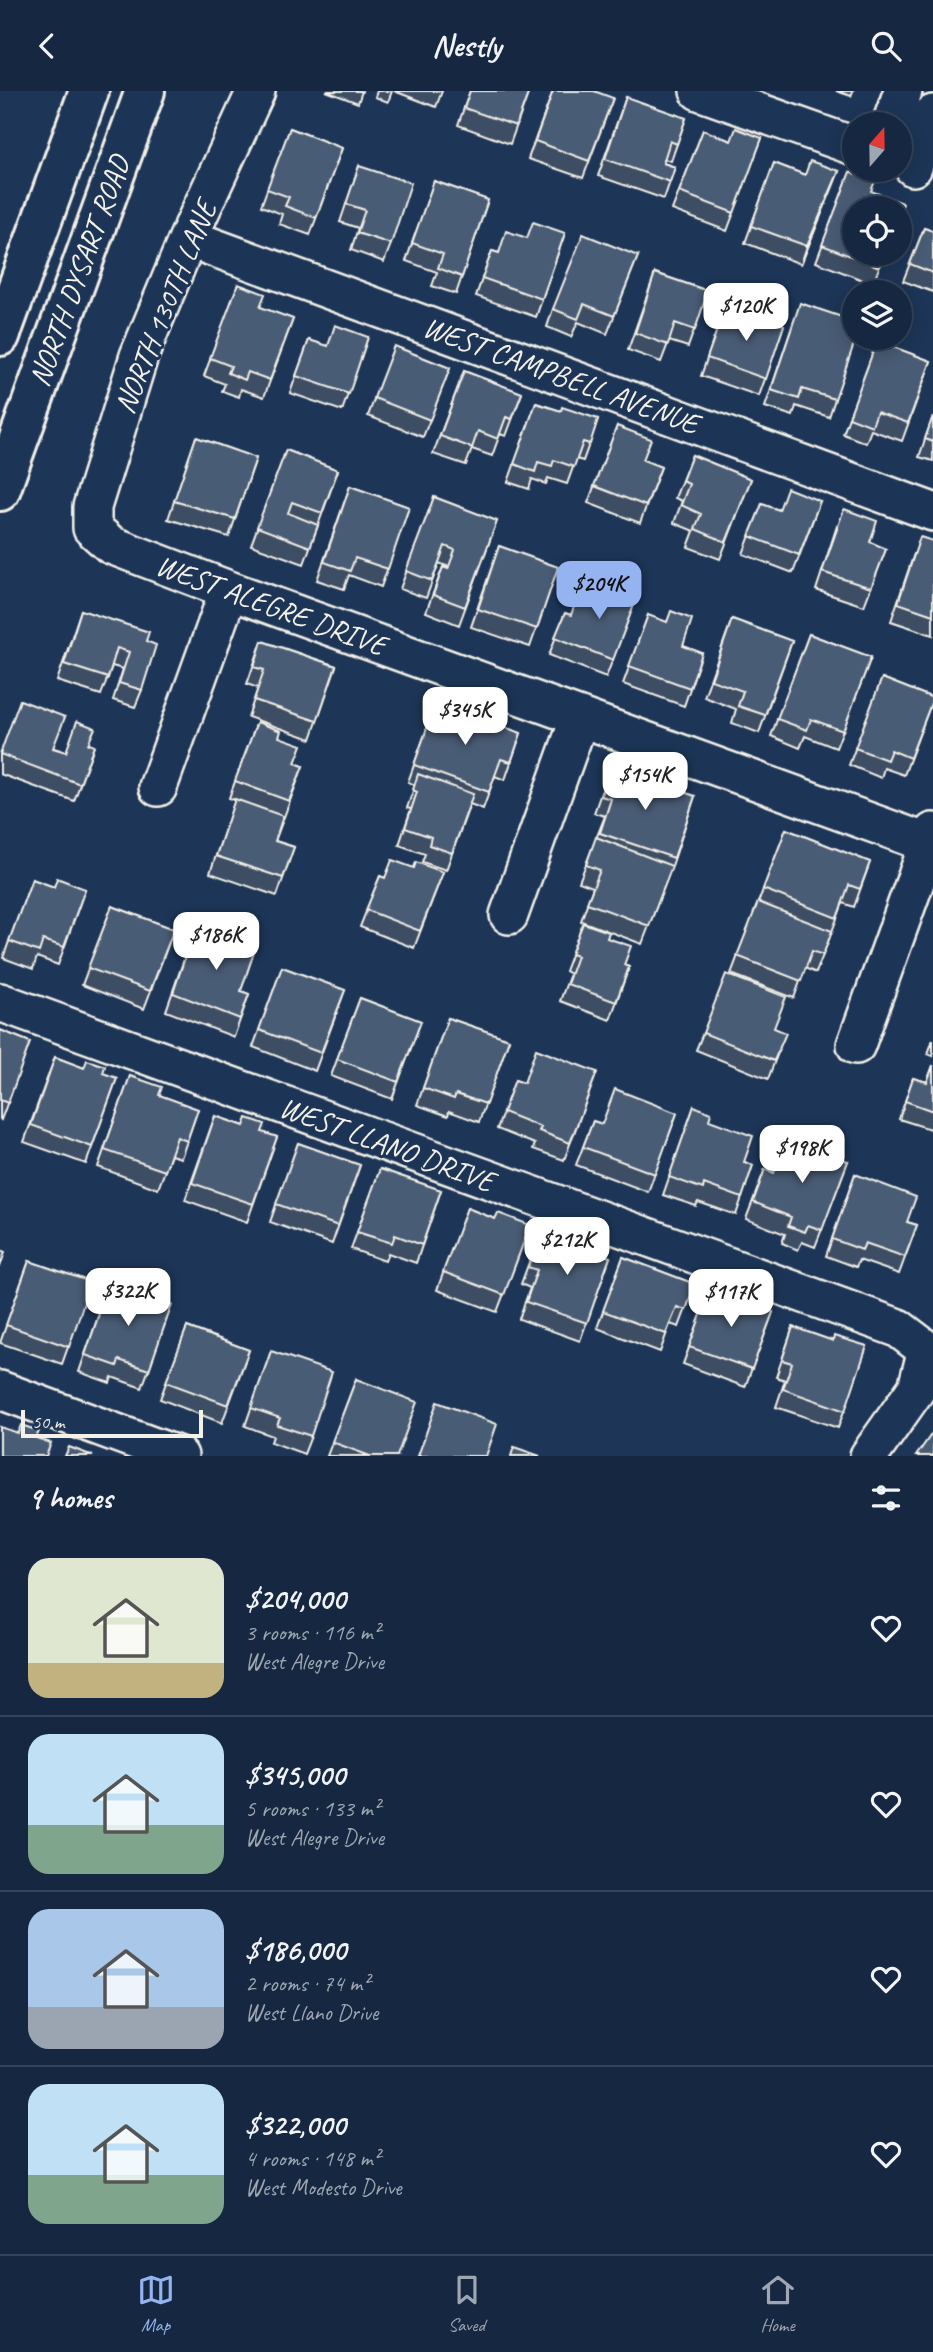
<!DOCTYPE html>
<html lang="en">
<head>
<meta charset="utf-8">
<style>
	body { margin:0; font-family:Caveat,sans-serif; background:#23344c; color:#f1f3f6; height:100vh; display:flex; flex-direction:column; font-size:26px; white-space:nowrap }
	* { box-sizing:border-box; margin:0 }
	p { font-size:23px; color:#9ea6b1 }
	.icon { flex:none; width:38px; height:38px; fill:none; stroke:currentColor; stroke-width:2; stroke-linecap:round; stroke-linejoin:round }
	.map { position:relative; height:1365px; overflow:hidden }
	.panel { display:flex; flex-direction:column; background:#162841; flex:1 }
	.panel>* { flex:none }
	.needle { width:46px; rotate:20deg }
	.controls { position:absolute; left:842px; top:21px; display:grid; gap:14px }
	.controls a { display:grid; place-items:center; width:70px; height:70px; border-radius:50%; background:#162841; box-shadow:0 4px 18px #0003,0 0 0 2px #35445a; font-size:35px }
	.scale { position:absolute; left:21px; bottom:18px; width:182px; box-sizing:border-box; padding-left:7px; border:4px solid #f4f1e8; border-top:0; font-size:19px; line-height:24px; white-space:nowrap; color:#f4f1e8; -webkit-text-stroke:5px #1d3557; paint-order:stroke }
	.price { position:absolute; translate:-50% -60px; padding:0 16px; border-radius:14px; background:#fff; color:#222; font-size:23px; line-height:46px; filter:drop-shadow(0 2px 4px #0008) }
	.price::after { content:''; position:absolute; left:50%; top:42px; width:21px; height:16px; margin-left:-10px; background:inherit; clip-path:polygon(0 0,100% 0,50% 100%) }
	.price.current { background:#95b2f1; color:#111 }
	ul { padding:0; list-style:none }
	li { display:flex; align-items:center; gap:21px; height:175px; padding:0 28px }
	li+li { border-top:2px solid #35445a }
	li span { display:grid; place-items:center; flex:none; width:196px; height:140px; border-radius:21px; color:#555 }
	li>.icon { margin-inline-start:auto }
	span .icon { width:84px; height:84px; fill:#fffc; stroke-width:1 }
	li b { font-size:30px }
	h2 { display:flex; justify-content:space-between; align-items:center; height:84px; padding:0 28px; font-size:30px }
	header { display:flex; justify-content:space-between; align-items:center; height:91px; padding:0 28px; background:#162841; font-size:32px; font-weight:600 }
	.tab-bar { display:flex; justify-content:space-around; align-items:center; height:98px; border-top:2px solid #35445a; background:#162841; font-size:19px; color:#9ea6b1 }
	.tab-bar a { display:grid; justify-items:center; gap:4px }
	.tab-bar .current { color:#95b2f1 }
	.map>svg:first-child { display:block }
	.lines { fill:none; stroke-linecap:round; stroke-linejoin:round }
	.minor-casing { stroke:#f4f1e8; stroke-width:42 }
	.major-casing { stroke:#f4f1e8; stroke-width:44 }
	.minor { stroke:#1d3557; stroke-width:37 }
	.major { stroke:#1d3557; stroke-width:38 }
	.wall { fill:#3e4e64; stroke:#f4f1e8; stroke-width:2 }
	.shaded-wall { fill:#324051; stroke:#f4f1e8; stroke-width:2 }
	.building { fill:#485b74; stroke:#f4f1e8; stroke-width:2 }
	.labels { text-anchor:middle; stroke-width:6; stroke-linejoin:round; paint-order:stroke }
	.street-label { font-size:30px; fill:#f4f1e8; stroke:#1d3557 }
</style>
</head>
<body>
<header><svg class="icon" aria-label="back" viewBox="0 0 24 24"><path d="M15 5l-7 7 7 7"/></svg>Nestly<svg class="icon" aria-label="search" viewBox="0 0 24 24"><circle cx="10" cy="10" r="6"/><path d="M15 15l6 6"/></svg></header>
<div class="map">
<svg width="933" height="1365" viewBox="0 0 933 1365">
	<rect width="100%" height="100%" fill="#1d3557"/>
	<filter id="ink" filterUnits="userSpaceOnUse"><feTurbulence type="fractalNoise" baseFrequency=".0143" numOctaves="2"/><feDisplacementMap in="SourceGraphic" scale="14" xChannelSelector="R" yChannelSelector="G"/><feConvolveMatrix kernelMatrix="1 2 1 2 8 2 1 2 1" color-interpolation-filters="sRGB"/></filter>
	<g filter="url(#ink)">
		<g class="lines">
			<defs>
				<path id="minor" d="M256,0L188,147L139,265L92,416V437L111,454L229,499L933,754
					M699,0L854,55
					M891,33L903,0
					M913,76L933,23
					M188,147L933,421
					M158,696L229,499
					M509,824L580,626
					M0,911L898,1237L927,1259L917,1297L869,1365
					M856,954L933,741
					M0,1299L179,1365"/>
				<path id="major" d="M0,245L89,0
					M0,400L145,0"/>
			</defs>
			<use href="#minor" class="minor-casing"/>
			<use href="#major" class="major-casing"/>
			<use href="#minor" class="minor"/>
			<use href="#major" class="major"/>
		</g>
		<path class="wall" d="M326,0H362L358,12Z
			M377,0H392L388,11L375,6Z
			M394,0H442L436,16Z
			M470,0H529L510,53L458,34Z
			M553,0L613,7L583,87L528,68Z
			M836,0H853L851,5Z
			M626,6L686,27L671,70L664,68L663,72L675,76L664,108L598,85Z
			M290,37L342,57L310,144L279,133L282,123L261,115Z
			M703,39L731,50L762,47L727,140L672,119Z
			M774,72L805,84L839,80L801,173L745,152Z
			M359,75L391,153L384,171L351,159L358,137L340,131Z
			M850,81L871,100L884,163L873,193L816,171Z
			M434,90L488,109L456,203L432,195L437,181L406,170Z
			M924,137L933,140V201L903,190Z
			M565,142L536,226L476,205L492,160L499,162L527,147Z
			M638,165L607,243L578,231L571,246L547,236L553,218Z
			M655,182L708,200L688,256L669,250L661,271L628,259Z
			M238,193L260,216L293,228L264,306L241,298L239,306L222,300L225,293L204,285Z
			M724,219L746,227L784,234L759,305L701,285Z
			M794,230L835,308L829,326L796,315L793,325L765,316Z
			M368,246L342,320L290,302L309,249L327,255Z
			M877,250L931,270L902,350L871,339L866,352L843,343Z
			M394,255L450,277L423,346L368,325Z
			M464,280L522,302L506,345L500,343L492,365L472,358L466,374L433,363Z
			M536,312L561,320L598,328L583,370L576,368L567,393L548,387L546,393L532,388L529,398L508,391Z
			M933,325V370L919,366Z
			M617,335L643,369L661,376L640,432L588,412Z
			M196,346L256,367L229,446L168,428Z
			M286,359L338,379L304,473L251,454Z
			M692,364L751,388L720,468L688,456L694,440L674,432L682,410L675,407Z
			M350,395L409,416L381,496L349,484L344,498L317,489Z
			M434,406L497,430L459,534L426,521L443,476L448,478L449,476L439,472L426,507L400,498Z
			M820,410L793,482L743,463L762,413L779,419Z
			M837,435L870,451L886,458L864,515L816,499Z
			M933,450V544L891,530L914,463Z
			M499,455L558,476L530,556L471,536Z
			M638,503L606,586L549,564L565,522L571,524L598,508Z
			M81,519L146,550L142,599L135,616L113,609L123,578L112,575L101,604L57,590Z
			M648,524L683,555L702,562L684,615L623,593Z
			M732,528L792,550L759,642L732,632L736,618L704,606Z
			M809,543L871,566L836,657L805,645L800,657L771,645Z
			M262,550L336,575L311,648L248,626L258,597L247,593Z
			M882,587L933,607L904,684L884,677L881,687L849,674Z
			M436,612L521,642L505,689L495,685L483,718L470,713L446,779L422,771L425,763L399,754L411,718L407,717L415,694L408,691Z
			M257,631L279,646L296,672L303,675L275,750L294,756L277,805L210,782L235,709L229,707Z
			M89,653L94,655L74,710L0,683V663L54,657L66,661Z
			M610,676L695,705L672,775L642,853L581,830L593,796L579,791L605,725L594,722Z
			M786,738L870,771L854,816L843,812L816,882L805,877L794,907L731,883Z
			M414,777L443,781L414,857L360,836L380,785L385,787Z
			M32,788L54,796L85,798L58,874L37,866L33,878L3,867Z
			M112,815L174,838L144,918L82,894Z
			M583,832L607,847L624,874L629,876L610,929L560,910L570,883L565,880Z
			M196,834L241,900L249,903L234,946L166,920Z
			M282,876L345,899L315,980L253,956Z
			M360,907L421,930L392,1008L331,985Z
			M448,927L509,948L479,1031L449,1020L448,1025L417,1014Z
			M774,937L779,959L768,988L696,959L703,942Z
			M0,939L30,951L1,1029L0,1028Z
			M933,948V965L928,963Z
			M55,966L84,977L117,987L86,1073L24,1051Z
			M933,974V1039L899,1028L913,987L927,991Z
			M597,981L564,1069L533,1058L535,1053L497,1038L515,989L524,992Z
			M130,985L159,1004L198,1018L181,1067L171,1064L158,1098L98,1076Z
			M694,1015L709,1029L744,1071L753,1074L736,1124L698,1111L696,1115L663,1104Z
			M677,1022L648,1101L576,1074L593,1030L602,1033Z
			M215,1025L277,1046L247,1131L185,1109Z
			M298,1052L360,1074L332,1153L270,1131Z
			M848,1070L815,1156L802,1151L798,1159L782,1152L785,1143L746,1128L765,1078L774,1082Z
			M380,1078L441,1099L416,1172L388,1162L385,1170L351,1158Z
			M855,1083L907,1131L917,1134L899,1183L859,1169L856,1176L826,1165Z
			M467,1117L495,1128L530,1134L497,1221L437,1199Z
			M539,1144L577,1157L596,1161L610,1166L580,1250L519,1228L530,1197L521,1193Z
			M623,1166L695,1193L679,1236L670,1233L660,1261L597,1237Z
			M29,1170L91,1191L62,1273L0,1252Z
			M110,1191L172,1213L142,1297L112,1286L110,1292L79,1281Z
			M711,1197L773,1221L745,1296L683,1273Z
			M187,1236L249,1259L222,1332L160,1308Z
			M793,1236L833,1250L867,1255L838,1337L776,1316L785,1289L776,1286Z
			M271,1260L311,1345L304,1363L271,1351L273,1345L245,1335Z
			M356,1288L397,1365H327Z"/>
		<path class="shaded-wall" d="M839,80L832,98L801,173L807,155Z"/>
		<path class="building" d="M470,0H529L516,35L464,17Z
			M553,0H594L613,7L589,70L535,50Z
			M626,6L686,27L677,53L670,50L663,72L675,76L670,91L605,68Z
			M290,37L342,57L316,127L285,115L289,106L267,98Z
			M736,37L762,47L734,122L679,101L703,39L731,50Z
			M810,70L839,80L807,155L751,135L774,72L805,84Z
			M359,75L411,92L391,153L357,142L365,119L346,113Z
			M850,81L875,90L871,100L903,112L900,122V117H854V163H884L879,176L822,154Z
			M434,90L488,109L462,186L438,177L443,163L412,152Z
			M533,131L565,142L542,208L482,187L492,160L499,162L506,140L527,147Z
			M924,137L933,140V182L910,173Z
			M583,143L638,165L614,225L584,213L578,228L553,218Z
			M655,182L708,200L695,239L675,232L668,254L635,242Z
			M238,193L265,203L260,216L293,228L270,289L248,281L245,289L228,282L231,275L210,267Z
			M800,212L854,230V247H856L835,308L802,298L799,308L771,299Z
			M724,219L746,227L748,222L784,234L766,288L707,267Z
			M335,234L368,246L349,303L296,285L309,249L328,255Z
			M877,250L931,270L908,332L877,321L872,335L849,326Z
			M394,255L450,277L430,329L374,307Z
			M464,280L522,302L512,328L506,326L498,348L478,340L472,357L440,345Z
			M536,312L561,320L562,316L598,328L590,353L583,351L574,376L554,369L552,375L538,371L535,381L514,373Z
			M933,325V351L925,348Z
			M617,335L651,348L643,369L661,376L646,415L594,395Z
			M196,346L256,367L235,428L174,410Z
			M286,359L338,379L322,422L292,411L288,422L318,434L310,456L257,436Z
			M692,364L751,388L726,451L695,438L701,423L681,414L689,393L682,390Z
			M350,395L409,416L388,478L355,467L350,480L324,471Z
			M787,397L820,410L799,464L749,445L762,413L779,419Z
			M434,406L497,430L465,516L433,504L443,476L448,478L455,459L445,455L432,490L406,480Z
			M844,418L877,430L870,451L886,458L871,497L822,481Z
			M920,446L933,450V524L898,512Z
			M499,455L558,476L537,538L478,518Z
			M605,491L638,503L613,569L555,546L565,522L571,524L579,501L598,508Z
			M81,519L149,541L146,550L156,554L142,599L119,592L129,561L117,557L108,587L64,573Z
			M671,520L692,528L683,555L702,562L690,597L629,575L648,524L667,531Z
			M732,528L792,550L765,624L738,615L743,600L711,589Z
			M809,543L871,566L843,640L811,628L807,639L777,628Z
			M262,550L336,575L317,630L254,609L264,579L254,576Z
			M882,587L933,607L910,667L891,659L887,669L855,657Z
			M20,609L65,626L53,657L66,661L77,630L95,637L88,653L94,655L80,693L0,663Z
			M436,612L521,642L511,671L501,668L489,701L414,674Z
			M257,631L281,640L279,646L302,654L295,672L303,675L289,710L235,690Z
			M610,676L695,705L674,767L600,742L611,708L601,705Z
			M418,683L473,703L452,762L429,754L431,746L405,737L417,701L413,699Z
			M235,708L283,725L275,750L294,756L283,787L216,765Z
			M786,738L870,771L860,798L849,794L837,827L763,798Z
			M596,746L672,775L649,835L587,812L600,779L586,774Z
			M392,769L414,777L416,771L443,781L420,840L366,819L380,785L385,787Z
			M57,787L85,798L64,856L43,849L39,861L9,850L32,788L54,796Z
			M758,811L832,840L823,864L812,860L801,890L737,865Z
			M112,815L174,838L150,900L88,877Z
			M583,832L609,841L607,847L631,855L624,874L629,876L616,911L567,893L577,865L571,863Z
			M196,834L256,855L241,900L249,903L240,928L173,902Z
			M282,876L345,899L321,962L259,939Z
			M726,883L786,906L774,937L786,942L774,970L703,942Z
			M360,907L421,930L398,991L337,968Z
			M448,927L509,948L486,1013L456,1003L454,1008L423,997Z
			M0,939L30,951L8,1012L0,1009Z
			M536,958L597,981L570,1052L539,1040L541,1036L503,1021L515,989L524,992Z
			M55,966L84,977L87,969L105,975L103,982L117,987L92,1056L31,1034Z
			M933,975V1020L905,1010L913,987L927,991Z
			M130,985L162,996L159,1004L198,1018L187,1050L177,1046L165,1080L104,1059Z
			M615,998L677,1022L655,1083L583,1056L593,1030L602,1033Z
			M694,1015L711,1022L709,1029L753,1045L744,1071L753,1074L742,1107L704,1093L703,1098L669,1086Z
			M215,1025L244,1035L247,1027L265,1033L262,1041L277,1046L253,1113L192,1092Z
			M787,1047L848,1070L822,1139L808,1134L805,1141L788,1135L791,1126L753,1111L765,1078L774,1082Z
			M298,1052L360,1074L338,1135L276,1113Z
			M380,1078L441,1099L422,1154L395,1144L392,1152L357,1141Z
			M855,1083L916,1106L907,1131L917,1134L905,1166L865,1152L862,1159L832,1148Z
			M467,1117L495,1128L498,1122L530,1134L504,1204L443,1181Z
			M539,1144L578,1157L580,1149L598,1155L596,1161L610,1166L587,1232L526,1211L537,1179L528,1176Z
			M0,1159L5,1161L0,1176Z
			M623,1166L695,1193L686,1219L677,1216L666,1243L603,1220Z
			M29,1170L91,1191L69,1256L6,1234Z
			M110,1191L172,1213L149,1279L119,1269L117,1275L85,1264Z
			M711,1197L773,1221L752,1278L689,1256Z
			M187,1236L249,1259L228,1314L166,1291Z
			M793,1236L833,1250L834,1245L867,1255L845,1320L783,1298L792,1272L782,1269Z
			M271,1260L332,1281L311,1345L277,1334L280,1327L251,1317Z
			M356,1288L417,1311L397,1365H370L332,1351Z
			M437,1311L497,1333L486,1365H418Z
			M21,1334L39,1340L36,1347L51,1352L46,1365H0V1336L18,1342Z
			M933,1341V1365H916Z
			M69,1356L93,1365H65Z
			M514,1356L540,1365H511Z"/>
	</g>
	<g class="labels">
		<g class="street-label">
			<text transform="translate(79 180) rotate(-70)" y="10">NORTH DYSART ROAD</text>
			<text transform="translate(165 216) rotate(-68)" y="10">NORTH 130TH LANE</text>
			<text transform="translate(561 284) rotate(20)" y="10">WEST CAMPBELL AVENUE</text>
			<text transform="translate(271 514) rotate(20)" y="10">WEST ALEGRE DRIVE</text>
			<text transform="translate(387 1053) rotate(20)" y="10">WEST LLANO DRIVE</text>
		</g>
	</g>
</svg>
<div class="controls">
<a><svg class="needle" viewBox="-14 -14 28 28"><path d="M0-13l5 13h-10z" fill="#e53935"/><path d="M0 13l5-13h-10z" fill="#9ea6b1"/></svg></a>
<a><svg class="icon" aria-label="locate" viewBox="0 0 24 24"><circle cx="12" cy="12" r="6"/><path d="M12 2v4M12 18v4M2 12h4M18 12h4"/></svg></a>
<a><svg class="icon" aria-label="layers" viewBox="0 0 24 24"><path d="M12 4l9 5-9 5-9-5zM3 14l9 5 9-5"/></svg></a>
</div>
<div class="scale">50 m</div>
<b class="price" style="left:746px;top:252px">$120K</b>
<b class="price current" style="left:599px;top:530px">$204K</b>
<b class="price" style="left:465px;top:656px">$345K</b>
<b class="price" style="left:645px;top:721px">$154K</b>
<b class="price" style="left:216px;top:881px">$186K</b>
<b class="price" style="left:802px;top:1094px">$198K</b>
<b class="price" style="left:567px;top:1186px">$212K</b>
<b class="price" style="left:128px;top:1237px">$322K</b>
<b class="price" style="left:731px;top:1238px">$117K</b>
</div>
<section class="panel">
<h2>9 homes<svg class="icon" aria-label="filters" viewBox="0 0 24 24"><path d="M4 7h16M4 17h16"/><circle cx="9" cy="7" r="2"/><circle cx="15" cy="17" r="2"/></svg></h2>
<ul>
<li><span style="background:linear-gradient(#dfe7d0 75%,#c2b280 0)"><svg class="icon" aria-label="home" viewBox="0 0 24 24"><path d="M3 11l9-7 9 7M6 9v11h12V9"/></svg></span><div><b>$204,000</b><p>3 rooms · 116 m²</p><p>West Alegre Drive</p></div><svg class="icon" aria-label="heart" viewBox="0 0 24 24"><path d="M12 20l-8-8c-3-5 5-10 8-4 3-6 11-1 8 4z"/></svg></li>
<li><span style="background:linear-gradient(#bfe0f5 65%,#7fa58c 0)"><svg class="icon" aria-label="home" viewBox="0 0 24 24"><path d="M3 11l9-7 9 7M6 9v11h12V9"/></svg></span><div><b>$345,000</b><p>5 rooms · 133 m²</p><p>West Alegre Drive</p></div><svg class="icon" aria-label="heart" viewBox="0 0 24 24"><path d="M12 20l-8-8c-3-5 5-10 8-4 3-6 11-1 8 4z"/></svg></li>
<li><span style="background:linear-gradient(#a9c7e8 70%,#9aa5b1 0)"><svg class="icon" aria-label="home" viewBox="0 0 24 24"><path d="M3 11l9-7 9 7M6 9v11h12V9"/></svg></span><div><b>$186,000</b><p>2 rooms · 74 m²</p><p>West Llano Drive</p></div><svg class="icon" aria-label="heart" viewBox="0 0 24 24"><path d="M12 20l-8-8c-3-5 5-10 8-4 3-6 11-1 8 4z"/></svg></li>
<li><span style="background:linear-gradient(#bfe0f5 65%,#7fa58c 0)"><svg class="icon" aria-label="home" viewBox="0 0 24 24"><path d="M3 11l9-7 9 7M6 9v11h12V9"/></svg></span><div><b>$322,000</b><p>4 rooms · 148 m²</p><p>West Modesto Drive</p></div><svg class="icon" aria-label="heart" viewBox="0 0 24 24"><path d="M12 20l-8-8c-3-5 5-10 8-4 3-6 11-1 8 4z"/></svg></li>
</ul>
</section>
<nav class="tab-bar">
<a class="current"><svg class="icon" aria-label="map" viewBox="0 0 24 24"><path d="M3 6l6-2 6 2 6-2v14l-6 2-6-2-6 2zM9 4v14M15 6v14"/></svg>Map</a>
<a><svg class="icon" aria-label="saved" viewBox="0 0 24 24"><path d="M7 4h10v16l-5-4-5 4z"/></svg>Saved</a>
<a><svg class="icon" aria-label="home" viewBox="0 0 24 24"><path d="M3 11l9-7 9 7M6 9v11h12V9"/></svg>Home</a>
</nav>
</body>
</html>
